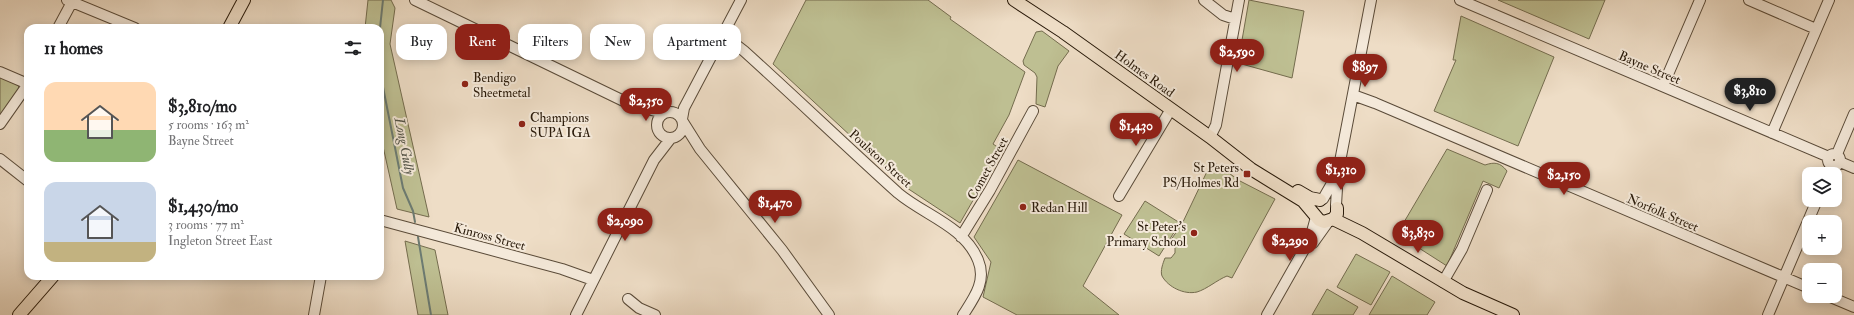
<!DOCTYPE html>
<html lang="en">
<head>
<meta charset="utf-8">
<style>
	body { margin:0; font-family:"IM FELL Double Pica",serif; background:#f2f2f2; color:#202124; height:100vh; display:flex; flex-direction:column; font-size:15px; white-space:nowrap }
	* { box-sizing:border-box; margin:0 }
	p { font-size:13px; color:#757577 }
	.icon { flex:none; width:22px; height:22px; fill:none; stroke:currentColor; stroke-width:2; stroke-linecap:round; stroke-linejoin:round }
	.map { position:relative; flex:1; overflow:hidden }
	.panel { position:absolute; left:24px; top:24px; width:360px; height:256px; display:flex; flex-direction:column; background:#fff; border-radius:12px; box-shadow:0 2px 10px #0003 }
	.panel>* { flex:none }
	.top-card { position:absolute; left:396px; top:24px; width:380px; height:36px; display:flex; gap:8px }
	.fabs { position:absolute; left:1802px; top:167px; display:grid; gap:8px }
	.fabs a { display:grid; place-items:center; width:40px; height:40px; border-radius:8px; background:#fff; box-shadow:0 2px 10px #0003; font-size:20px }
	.price { position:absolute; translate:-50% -34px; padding:0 9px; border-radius:14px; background:#8f2418; color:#fff; font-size:13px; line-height:26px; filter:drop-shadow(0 1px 2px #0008) }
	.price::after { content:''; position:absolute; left:50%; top:24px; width:12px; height:9px; margin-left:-6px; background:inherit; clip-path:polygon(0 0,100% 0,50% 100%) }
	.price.active { background:#222; color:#fff }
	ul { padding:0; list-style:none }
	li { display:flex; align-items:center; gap:12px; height:100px; padding:0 20px }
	li span { display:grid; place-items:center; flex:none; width:112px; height:80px; border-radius:12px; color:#555 }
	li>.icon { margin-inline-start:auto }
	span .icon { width:48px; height:48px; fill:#fffc; stroke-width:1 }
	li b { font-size:17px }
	h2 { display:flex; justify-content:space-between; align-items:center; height:48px; padding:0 20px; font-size:17px }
	.chip { padding:0 14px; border-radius:12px; background:#fff; box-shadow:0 2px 10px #0003; font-size:14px; line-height:36px }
	.chip.active { background:#8f2418; color:#fff }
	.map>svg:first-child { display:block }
	.green { fill:#bebf92; stroke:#746c4e }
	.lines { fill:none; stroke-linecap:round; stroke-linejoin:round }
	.stream { stroke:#6c7b72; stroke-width:2 }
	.minor-casing { stroke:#5a4b39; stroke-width:12 }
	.major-casing { stroke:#291a0a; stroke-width:14 }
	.minor { stroke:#f4e9da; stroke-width:10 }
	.major { stroke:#eeddc6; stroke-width:12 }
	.poi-dot { fill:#8f2418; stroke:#f4e9da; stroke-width:1.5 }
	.labels { text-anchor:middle; stroke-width:4; stroke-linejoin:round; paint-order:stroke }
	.street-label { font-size:13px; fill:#291a0a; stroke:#f4e9da }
	.poi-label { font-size:13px; fill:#291a0a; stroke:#f4e9da; text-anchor:start }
	.water-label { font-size:14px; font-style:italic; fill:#505247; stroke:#f4e9da }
</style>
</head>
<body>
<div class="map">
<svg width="1854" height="315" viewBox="0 0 1854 315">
	<rect width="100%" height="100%" fill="#eeddc6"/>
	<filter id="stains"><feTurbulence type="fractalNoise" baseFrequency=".005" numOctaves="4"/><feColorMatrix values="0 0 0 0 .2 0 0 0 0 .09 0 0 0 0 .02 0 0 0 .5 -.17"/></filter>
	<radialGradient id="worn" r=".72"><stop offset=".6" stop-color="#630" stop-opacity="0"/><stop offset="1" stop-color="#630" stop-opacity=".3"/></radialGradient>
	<path class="green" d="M368,0H391L395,8L390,44L429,217L397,209L380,133V28H365Z
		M806,0H928L951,17L950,19L1025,72L1009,115L993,144L1002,150L960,223L907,188L773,64Z
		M1249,0L1304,11L1292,78L1238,63Z
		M1498,0H1605L1589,39Z
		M1461,16L1554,57L1518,146L1434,111L1456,60H1453Z
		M1042,31L1069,51L1058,66L1045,107L1036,104L1037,77L1035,73L1024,65L1023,61L1036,32Z
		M0,76L18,84L19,89L0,119Z
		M1447,149L1485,165C1494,162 1500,162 1507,171L1499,188L1483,181L1447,266L1397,234Z
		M1018,160L1122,215L1083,286L1119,315H1017L983,297L991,262L974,237Z
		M1212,161L1240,181L1275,199L1233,276L1232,278L1227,276C1217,280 1207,289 1197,292C1184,295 1168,287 1162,276C1160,271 1163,263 1165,258H1171L1175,253V247L1170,241L1182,224Z
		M1145,201L1180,223L1159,256L1124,234Z
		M405,241L435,250L448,315H418Z
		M1356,254L1390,272L1371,305L1337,287Z
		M1392,276L1435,302L1427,315H1369Z
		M1327,289L1358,307L1353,315H1312Z"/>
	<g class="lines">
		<path class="stream" d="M380,28L383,0
			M380,72L403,188L413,211L415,222
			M418,237L431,315"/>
		<defs>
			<path id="minor" d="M67,0L135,28
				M415,0L634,106L664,113
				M1204,0L1223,15L1235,19
				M1460,0L1829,157
				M1749,0L1816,29
				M58,28L72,2
				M722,34L744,51C796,98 846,146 898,193C924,215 964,226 978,260C987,281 974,298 963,315
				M0,72L28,84
				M1663,86L1700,0
				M1353,95L1375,103L1809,288
				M657 125a13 13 0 1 1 26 0a13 13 0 1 1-26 0Z
				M682,119L684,108L693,91L741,0
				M683,122L700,149L782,250L829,315
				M0,124L28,84
				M1772,133L1829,0
				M1210,137L1216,125L1239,0
				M1828 160a6 6 0 1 1 12 0a6 6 0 1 1-12 0Z
				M1837,154L1854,114
				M0,159L28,181
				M1840,162L1854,168
				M1119,196L1171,109
				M1323,199L1335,178
				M1336,205L1338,172L1371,0
				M380,220L562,269L593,280
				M961,237L990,190L1033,111
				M1313,243L1328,222
				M1443,282L1462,249L1487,190
				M1828,296L1854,307
				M628,299L639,308L655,315
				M314,315L321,276
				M576,315L654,160L671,138
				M1267,315L1310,239L1316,217
				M1768,315L1817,200"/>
			<path id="major" d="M1014,0L1063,32L1210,137L1251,169L1303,201L1319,220L1324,222L1333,219L1337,214V208
				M229,28L244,0
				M1298,191L1310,198L1320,200
				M1333,219L1362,233L1463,293L1513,315
				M19,315L53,276"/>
		</defs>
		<use href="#minor" class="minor-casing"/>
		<use href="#major" class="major-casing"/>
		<use href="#minor" class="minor"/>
		<use href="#major" class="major"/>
	</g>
	<g class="poi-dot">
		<circle cx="465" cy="84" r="4"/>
		<circle cx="522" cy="124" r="4"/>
		<rect x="1243" y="170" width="8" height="8" rx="2"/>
		<circle cx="1023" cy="207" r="4"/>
		<circle cx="1194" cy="233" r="4"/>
	</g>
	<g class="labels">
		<g class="street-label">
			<text transform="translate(1650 67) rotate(23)" y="5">Bayne Street</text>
			<text transform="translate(1145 73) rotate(36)" y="5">Holmes Road</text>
			<text transform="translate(881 158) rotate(42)" y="5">Poulston Street</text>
			<text transform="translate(987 168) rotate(-61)" y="5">Comet Street</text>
			<text transform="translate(1663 212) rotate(23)" y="5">Norfolk Street</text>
			<text transform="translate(490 236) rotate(15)" y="5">Kinross Street</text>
		</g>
		<g class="poi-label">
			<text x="473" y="82">Bendigo<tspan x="473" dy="15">Sheetmetal</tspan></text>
			<text x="530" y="122">Champions<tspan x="530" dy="15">SUPA IGA</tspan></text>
			<text x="1239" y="172" text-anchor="end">St Peters<tspan x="1239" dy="15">PS/Holmes Rd</tspan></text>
			<text x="1031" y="212">Redan Hill</text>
			<text x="1186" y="231" text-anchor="end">St Peter's<tspan x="1186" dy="15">Primary School</tspan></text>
		</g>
		<g class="water-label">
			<text transform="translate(405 146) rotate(79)" y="5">Long Gully</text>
		</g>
	</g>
	<rect width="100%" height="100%" filter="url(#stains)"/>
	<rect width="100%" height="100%" fill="url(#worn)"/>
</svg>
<div class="fabs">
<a><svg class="icon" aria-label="layers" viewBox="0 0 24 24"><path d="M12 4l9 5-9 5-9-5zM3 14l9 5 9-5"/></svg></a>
<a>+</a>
<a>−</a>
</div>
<b class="price" style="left:1237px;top:73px">$2,590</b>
<b class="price" style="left:1365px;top:88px">$897</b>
<b class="price active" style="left:1750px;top:112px">$3,810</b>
<b class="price" style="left:646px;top:122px">$2,350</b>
<b class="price" style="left:1136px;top:147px">$1,430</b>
<b class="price" style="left:1341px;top:191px">$1,310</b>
<b class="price" style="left:1564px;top:196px">$2,150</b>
<b class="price" style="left:775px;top:224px">$1,470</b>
<b class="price" style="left:625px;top:242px">$2,090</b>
<b class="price" style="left:1418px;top:254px">$3,830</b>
<b class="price" style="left:1290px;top:262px">$2,290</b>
<div class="top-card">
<a class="chip">Buy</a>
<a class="chip active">Rent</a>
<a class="chip">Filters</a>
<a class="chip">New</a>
<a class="chip">Apartment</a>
</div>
<section class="panel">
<h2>11 homes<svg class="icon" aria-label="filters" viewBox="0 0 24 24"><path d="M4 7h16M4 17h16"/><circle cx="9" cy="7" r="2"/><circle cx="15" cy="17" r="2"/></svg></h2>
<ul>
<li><span style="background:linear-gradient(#ffd9b3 60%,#8fb573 0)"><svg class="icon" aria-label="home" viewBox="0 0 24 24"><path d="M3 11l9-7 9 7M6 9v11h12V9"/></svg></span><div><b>$3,810/mo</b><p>5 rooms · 163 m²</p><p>Bayne Street</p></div></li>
<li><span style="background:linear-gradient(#c9d6e8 75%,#c2b280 0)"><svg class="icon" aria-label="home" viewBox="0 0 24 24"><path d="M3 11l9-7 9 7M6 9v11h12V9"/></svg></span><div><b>$1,430/mo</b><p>3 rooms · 77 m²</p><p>Ingleton Street East</p></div></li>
</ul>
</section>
</div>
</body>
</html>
